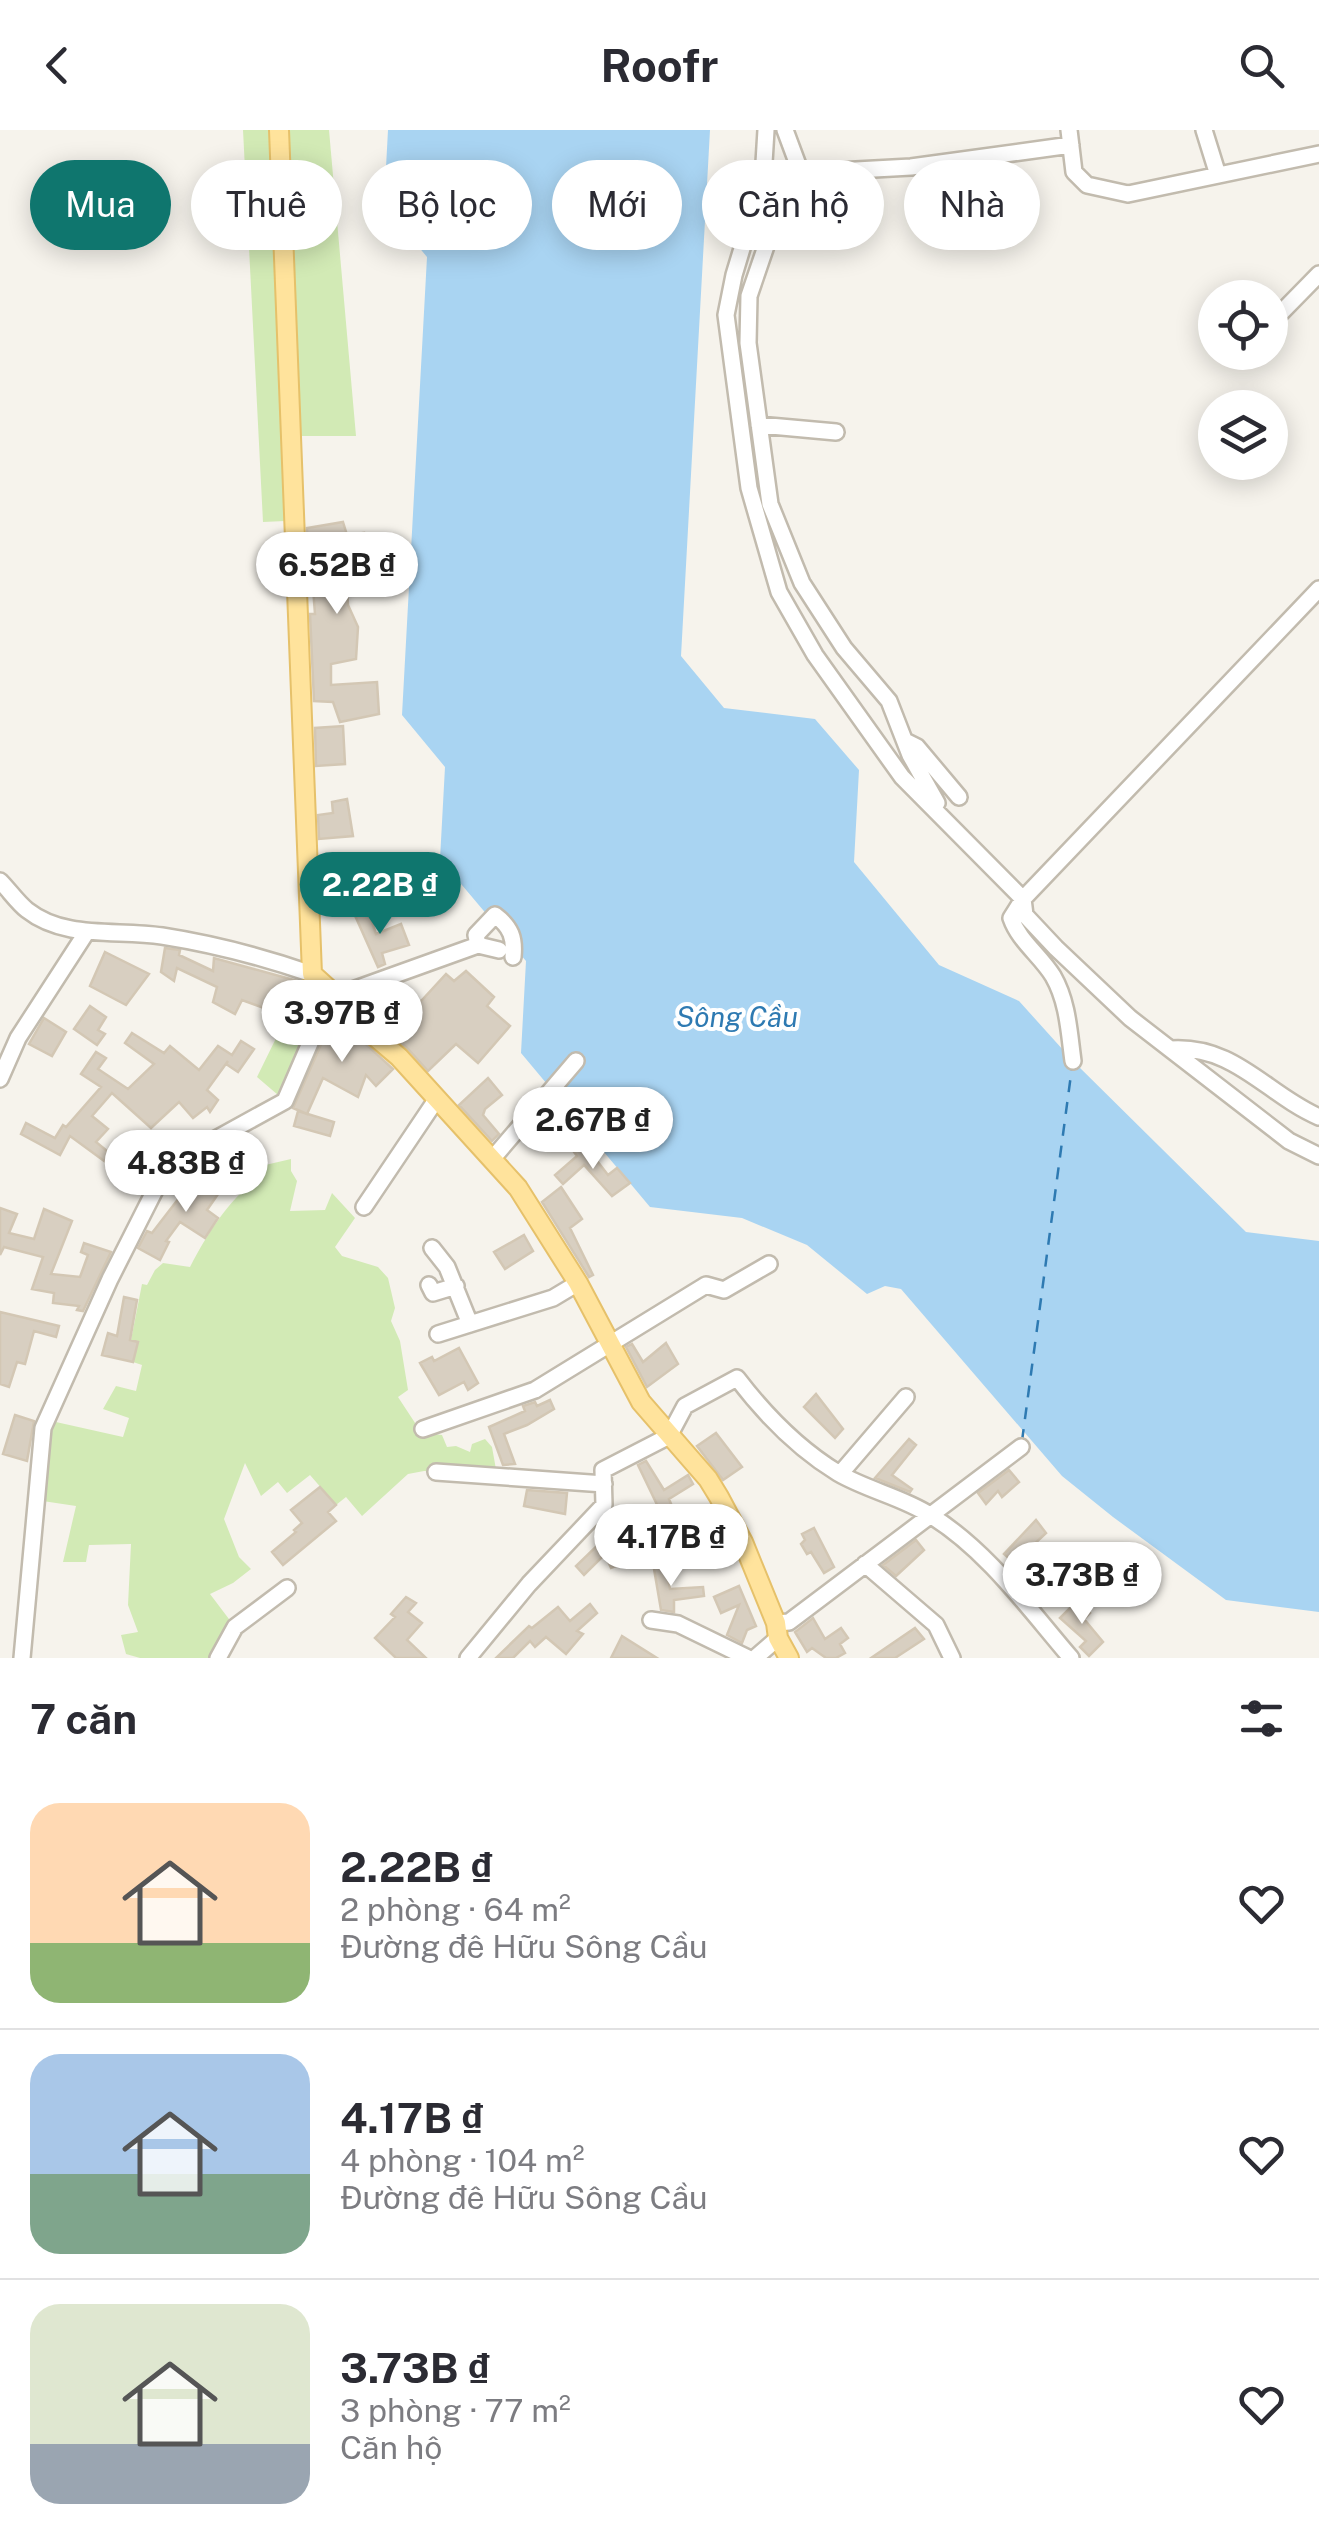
<!DOCTYPE html>
<html lang="vi">
<head>
<meta charset="utf-8">
<style>
	body { margin:0; font-family:"Public Sans",sans-serif; background:#f7f7f7; color:#2b2b33; height:100vh; display:flex; flex-direction:column; font-size:38px; white-space:nowrap }
	* { box-sizing:border-box; margin:0 }
	p { font-size:32px; color:#7c7c81 }
	.icon { flex:none; width:55px; height:55px; fill:none; stroke:currentColor; stroke-width:2; stroke-linecap:round; stroke-linejoin:round }
	.map { position:relative; height:1528px; overflow:hidden }
	.details { display:flex; flex-direction:column; background:#fff; flex:1 }
	.details>* { flex:none }
	.guide { position:absolute; left:30px; top:30px; width:1260px; height:90px; display:flex; gap:20px }
	.buttons { position:absolute; left:1198px; top:150px; display:grid; gap:20px }
	.buttons a { display:grid; place-items:center; width:90px; height:90px; border-radius:50%; background:#fff; box-shadow:0 5px 25px #0003; font-size:50px }
	.price { position:absolute; translate:-50% -85px; padding:0 22px; border-radius:35px; background:#fff; color:#222; font-size:32px; line-height:65px; filter:drop-shadow(0 2px 5px #0008) }
	.price::after { content:''; position:absolute; left:50%; top:60px; width:30px; height:22px; margin-left:-15px; background:inherit; clip-path:polygon(0 0,100% 0,50% 100%) }
	.price.active { background:#0f766e; color:#fff }
	ul { padding:0; list-style:none }
	li { display:flex; align-items:center; gap:30px; height:250px; padding:0 30px }
	li+li { border-top:2px solid #e1e1e2 }
	li span { display:grid; place-items:center; flex:none; width:280px; height:200px; border-radius:30px; color:#555 }
	li>.icon { margin-inline-start:auto }
	span .icon { width:120px; height:120px; fill:#fffc; stroke-width:1 }
	li b { font-size:42px }
	h2 { display:flex; justify-content:space-between; align-items:center; height:120px; padding:0 30px; font-size:42px }
	.pill { padding:0 35px; border-radius:45px; background:#fff; box-shadow:0 5px 25px #0003; font-size:35px; line-height:90px }
	.pill.active { background:#0f766e; color:#fff }
	header { display:flex; justify-content:space-between; align-items:center; height:130px; padding:0 30px; background:#fff; font-size:45px; font-weight:700 }
	.map>svg:first-child { display:block }
	.green { fill:#d2eab5 }
	.water { fill:#a9d4f2 }
	.lines { fill:none; stroke-linecap:round; stroke-linejoin:round }
	.ferry { stroke:#2e7ab2; stroke-width:2.5; stroke-dasharray:12 10; stroke-linecap:butt }
	.building { fill:#d8cfc1; stroke:#d3c7b4; stroke-width:2.5 }
	.minor-casing { stroke:#c2bbae; stroke-width:20 }
	.major-casing { stroke:#e6c16a; stroke-width:22 }
	.minor { stroke:#fff; stroke-width:15 }
	.major { stroke:#ffe39c; stroke-width:18 }
	.labels { text-anchor:middle; stroke-width:8; stroke-linejoin:round; paint-order:stroke }
	.water-label { font-size:28px; font-style:italic; fill:#2e7ab2; stroke:#fff }
</style>
</head>
<body>
<header><svg class="icon" aria-label="back" viewBox="0 0 24 24"><path d="M15 5l-7 7 7 7"/></svg>Roofr<svg class="icon" aria-label="search" viewBox="0 0 24 24"><circle cx="10" cy="10" r="6"/><path d="M15 15l6 6"/></svg></header>
<div class="map">
<svg width="1319" height="1528" viewBox="0 0 1319 1528">
	<rect width="100%" height="100%" fill="#f6f3ec"/>
	<path class="green" d="M243,0H329L356,306H291L285,391L263,392Z
		M283,894L311,907L285,971L257,947Z
		M291,1029V1041L297,1051L290,1081L325,1080L332,1063L355,1088L335,1117L342,1126L378,1137L388,1148L395,1178L391,1191L400,1211L408,1260L398,1267L421,1302L430,1297L434,1304L442,1305L447,1317L456,1316L470,1322L472,1314L485,1309L492,1317L497,1345L424,1341L408,1344L362,1386L346,1367L336,1375L310,1345L287,1363L278,1352L261,1366L245,1333L224,1389L239,1427L251,1439L233,1453L210,1464L235,1497L218,1528H140L126,1524L121,1505L138,1502L128,1475L131,1414L89,1415L86,1432H63L76,1376L36,1370L47,1290L123,1307L129,1288L103,1279L116,1256L136,1261L142,1235L133,1232L138,1212L131,1210L142,1154L147,1155L155,1140L163,1133L190,1137C210,1099 230,1068 265,1042L261,1036Z"/>
	<path class="water" d="M388,0H710L681,526L724,578L815,589L859,640L854,732L939,835L1019,871L1073,931L1246,1102L1319,1111V1482L1226,1470L1113,1387L1062,1346L901,1159L885,1156L867,1164L807,1115L742,1088L650,1077L521,923L526,831L440,729L445,637L402,585L427,127L384,75Z"/>
	<g class="lines">
		<path class="ferry" d="M1022,1311L1072,937"/>
	</g>
	<path class="building" d="M343,392L347,405L364,403L367,442H373V454L347,456L348,475L358,497L356,529L331,534V555L377,552L379,584L340,592L333,572L314,571L310,484H315L313,458H309L307,398Z
		M343,596L345,634L316,636L315,598Z
		M347,669L353,706L319,709L318,685L333,683L332,672Z
		M367,777L376,804L401,794L409,815L382,823L385,834L378,837L353,781Z
		M165,818L180,820L179,825L213,841L214,828L301,852L318,866L304,898L291,888L242,870L235,884L213,872L217,857L177,838L174,851L161,842Z
		M105,822L149,844L126,875L90,856Z
		M466,841L494,867L487,876L510,896L478,933L456,914L428,941L407,918L364,881L374,874L389,893L422,870L446,844L454,851Z
		M90,876L106,887L98,900L105,904L97,915L74,899Z
		M334,885L393,939L376,956L366,945L358,967L323,948L307,984L293,978Z
		M44,888L66,902L52,926L29,914Z
		M132,903L164,923L170,916L199,940L218,916L232,925L241,911L254,919L238,942L226,934L228,931L207,960L218,970L210,982L207,977L193,988L179,972L151,998L112,963L92,986L108,999L96,1012L113,1026L107,1033L70,1006L60,1025L21,1004L26,993L55,1008L63,995L66,997L101,957L81,944L96,922L106,928L98,939L128,959L154,934L125,913Z
		M488,948L502,965L485,979L483,985L499,1004L492,1011L459,975Z
		M298,981L334,992L330,1006L294,996Z
		M584,1014L608,1045L617,1038L630,1053L612,1066L584,1035L563,1054L555,1045L577,1026L574,1022Z
		M146,1027L154,1035L160,1031L165,1035L149,1048L142,1060L127,1049Z
		M216,1044L227,1051L207,1080L218,1088L205,1108L180,1092L166,1111L169,1112L160,1130L138,1118L147,1101L152,1103L196,1046L208,1055Z
		M561,1057L582,1089L570,1098L593,1145L589,1147L542,1072Z
		M0,1078L17,1084L9,1103L34,1109L44,1079L72,1091L51,1144L80,1147L88,1125L81,1122L84,1113L111,1122L83,1181L77,1180L79,1176L53,1173L54,1163L32,1159L43,1127L4,1117L0,1125Z
		M524,1105L533,1121L505,1139L494,1122Z
		M124,1167L137,1170L130,1210L138,1212L133,1232L102,1225L108,1203L117,1206Z
		M0,1182L59,1196L56,1207L34,1201L25,1234L17,1232L9,1257L0,1254Z
		M666,1213L678,1234L647,1257L626,1217L632,1214L643,1232Z
		M459,1218L478,1253L468,1260L464,1252L439,1265L420,1233L432,1227L434,1231Z
		M816,1264L843,1299L835,1308L804,1277Z
		M550,1270L554,1279L527,1295L504,1304L515,1334L503,1335L489,1297L525,1281L523,1276L535,1272L537,1276Z
		M15,1285L34,1291L27,1331L3,1324Z
		M716,1303L742,1337L723,1350L697,1316Z
		M909,1309L916,1315L892,1345L912,1359L910,1362L875,1348Z
		M646,1331L664,1360L688,1345L693,1354L669,1369L685,1408L675,1412L638,1335Z
		M1009,1340L1019,1352L1002,1367L998,1361L986,1374L978,1363Z
		M320,1357L336,1375L328,1382L336,1391L283,1435L272,1422L296,1402L294,1400L302,1393L291,1380Z
		M527,1360L567,1363L565,1384L524,1376Z
		M638,1387L645,1406L617,1416L624,1433L611,1438L605,1424L584,1445L576,1436L600,1413L597,1406L627,1398L625,1392Z
		M1036,1390L1046,1403L1014,1433L1004,1424Z
		M814,1398L834,1437L824,1443L811,1422L807,1424L801,1414L805,1410L802,1404Z
		M916,1410L924,1420L896,1446L883,1435Z
		M664,1429L670,1459L703,1457L704,1466L674,1470V1482L661,1480L653,1433Z
		M739,1456L756,1496L747,1500L742,1513L727,1505L739,1475L721,1483L714,1467Z
		M406,1467L416,1473L408,1482L422,1493L407,1510L426,1528H396L375,1508L395,1487L391,1484Z
		M1077,1471L1090,1483L1084,1489L1103,1512L1089,1526L1080,1517L1086,1511L1060,1488Z
		M590,1474L597,1483L577,1501L583,1504L566,1524L546,1507L535,1517L530,1511L513,1528H496L529,1496L532,1498L558,1477L570,1491Z
		M813,1488L825,1509L841,1498L848,1508L840,1514L845,1523L836,1528H826L812,1518L807,1522L795,1502Z
		M915,1498L924,1509L895,1528H871Z
		M622,1506L657,1528H611Z"/>
	<g class="lines">
		<defs>
			<path id="minor" d="M766,0L763,49L734,145L726,185L749,358L779,462L815,525L902,647L1023,769L1025,785L1056,818L1130,888L1289,1011L1319,1026
				M785,0L801,43L780,75L749,166L748,213L770,374L802,453L844,518L889,571L910,625L937,673
				M1069,0L1074,42L1087,55L1128,64L1319,24
				M1204,0L1218,45
				M801,43L911,37L1071,15
				M1270,194L1319,144
				M759,295L836,302
				M907,612L917,617L959,667
				M0,751C9,760 17,772 27,780C65,810 117,799 162,806C213,814 263,827 312,844
				M478,815L499,820
				M336,866L478,815L476,805L495,785C511,797 515,808 513,827
				M1171,919C1235,915 1266,964 1319,987
				M1073,931C1069,902 1068,872 1053,846C1040,825 1019,811 1011,788L1023,769L1319,459
				M0,949L18,908L86,803
				M493,1028L576,931
				M364,1077L436,970
				M432,1118L447,1137L470,1194
				M429,1155L433,1163L456,1156
				M438,1204L553,1168L578,1153
				M423,1299L535,1260L706,1155L724,1160L769,1134
				M436,1342L604,1354
				M840,1344L906,1267
				M865,1434L936,1495L952,1528
				M651,1490L678,1494L748,1528
				M776,1493L789,1492L1021,1317
				M22,1528L43,1298L110,1149L157,1056L214,1010L285,971L332,862
				M218,1528L235,1497L287,1458
				M468,1528L529,1454L604,1375L603,1340L669,1306L685,1276L737,1248C766,1286 797,1318 838,1343C867,1360 902,1367 930,1385C987,1420 1028,1478 1071,1528
				M755,1528L778,1508"/>
			<path id="major" d="M279,0L312,844L332,862L353,888L399,927L518,1058L578,1153L641,1272L708,1349L719,1367L743,1412L776,1493L778,1508L789,1528"/>
		</defs>
		<use href="#minor" class="minor-casing"/>
		<use href="#major" class="major-casing"/>
		<use href="#minor" class="minor"/>
		<use href="#major" class="major"/>
	</g>
	<g class="labels">
		<g class="water-label">
			<text x="737" y="897">Sông Cầu</text>
		</g>
	</g>
</svg>
<div class="buttons">
<a><svg class="icon" aria-label="locate" viewBox="0 0 24 24"><circle cx="12" cy="12" r="6"/><path d="M12 2v4M12 18v4M2 12h4M18 12h4"/></svg></a>
<a><svg class="icon" aria-label="layers" viewBox="0 0 24 24"><path d="M12 4l9 5-9 5-9-5zM3 14l9 5 9-5"/></svg></a>
</div>
<b class="price" style="left:337px;top:487px">6.52B ₫</b>
<b class="price active" style="left:380px;top:807px">2.22B ₫</b>
<b class="price" style="left:342px;top:935px">3.97B ₫</b>
<b class="price" style="left:593px;top:1042px">2.67B ₫</b>
<b class="price" style="left:186px;top:1085px">4.83B ₫</b>
<b class="price" style="left:671px;top:1459px">4.17B ₫</b>
<b class="price" style="left:1082px;top:1497px">3.73B ₫</b>
<div class="guide">
<a class="pill active">Mua</a>
<a class="pill">Thuê</a>
<a class="pill">Bộ lọc</a>
<a class="pill">Mới</a>
<a class="pill">Căn hộ</a>
<a class="pill">Nhà</a>
</div>
</div>
<section class="details">
<h2>7 căn<svg class="icon" aria-label="filters" viewBox="0 0 24 24"><path d="M4 7h16M4 17h16"/><circle cx="9" cy="7" r="2"/><circle cx="15" cy="17" r="2"/></svg></h2>
<ul>
<li><span style="background:linear-gradient(#ffd9b3 70%,#8fb573 0)"><svg class="icon" aria-label="home" viewBox="0 0 24 24"><path d="M3 11l9-7 9 7M6 9v11h12V9"/></svg></span><div><b>2.22B ₫</b><p>2 phòng · 64 m²</p><p>Đường đê Hữu Sông Cầu</p></div><svg class="icon" aria-label="heart" viewBox="0 0 24 24"><path d="M12 20l-8-8c-3-5 5-10 8-4 3-6 11-1 8 4z"/></svg></li>
<li><span style="background:linear-gradient(#a9c7e8 60%,#7fa58c 0)"><svg class="icon" aria-label="home" viewBox="0 0 24 24"><path d="M3 11l9-7 9 7M6 9v11h12V9"/></svg></span><div><b>4.17B ₫</b><p>4 phòng · 104 m²</p><p>Đường đê Hữu Sông Cầu</p></div><svg class="icon" aria-label="heart" viewBox="0 0 24 24"><path d="M12 20l-8-8c-3-5 5-10 8-4 3-6 11-1 8 4z"/></svg></li>
<li><span style="background:linear-gradient(#dfe7d0 70%,#9aa5b1 0)"><svg class="icon" aria-label="home" viewBox="0 0 24 24"><path d="M3 11l9-7 9 7M6 9v11h12V9"/></svg></span><div><b>3.73B ₫</b><p>3 phòng · 77 m²</p><p>Căn hộ</p></div><svg class="icon" aria-label="heart" viewBox="0 0 24 24"><path d="M12 20l-8-8c-3-5 5-10 8-4 3-6 11-1 8 4z"/></svg></li>
</ul>
</section>
</body>
</html>
